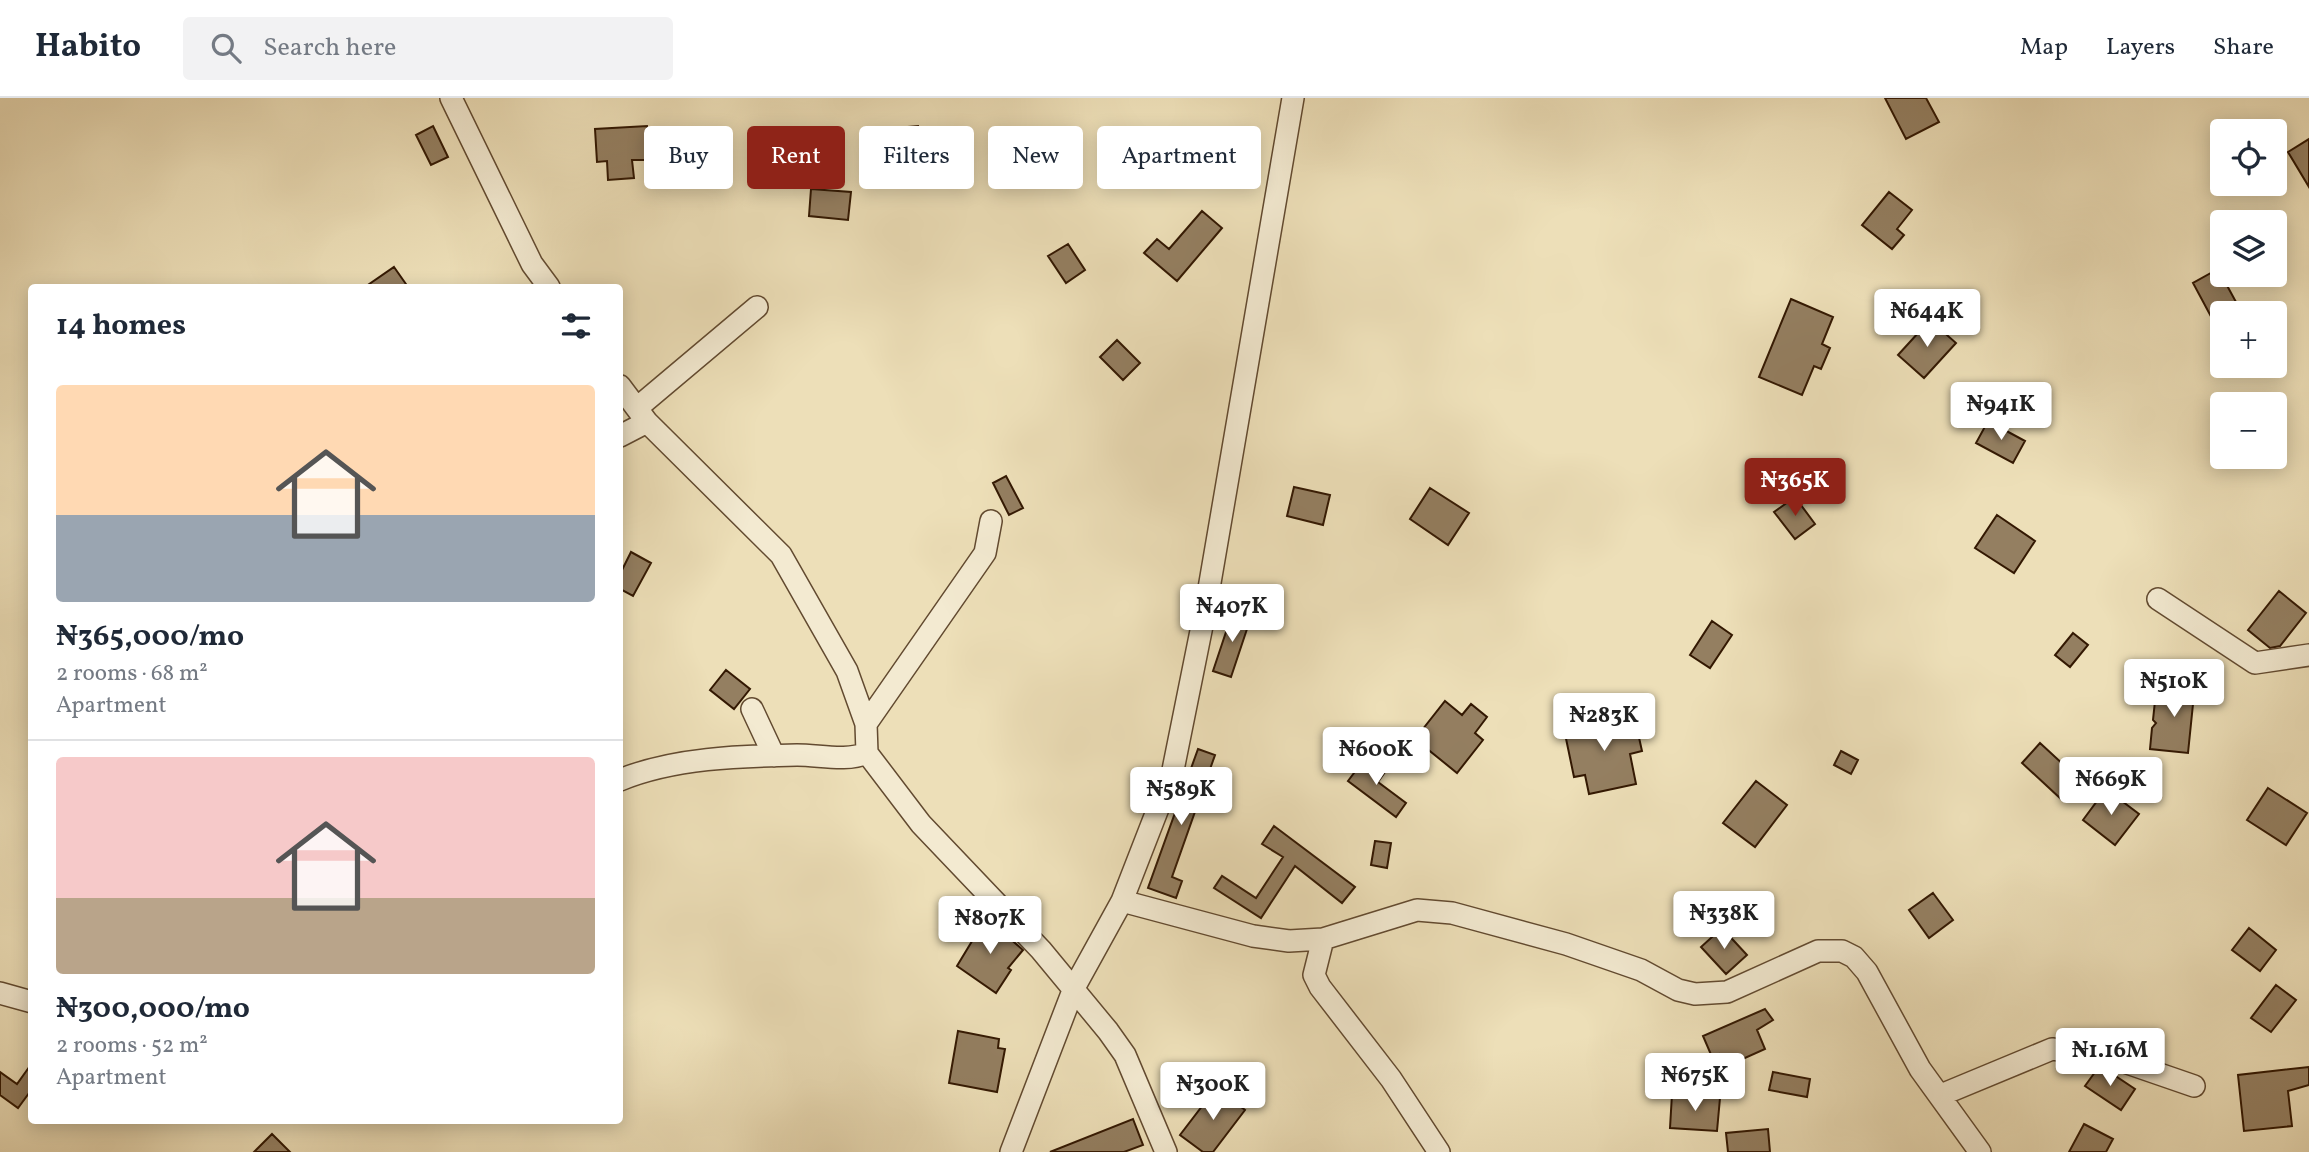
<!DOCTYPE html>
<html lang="en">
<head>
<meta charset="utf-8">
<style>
	body { margin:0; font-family:Vollkorn,serif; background:#f2f2f3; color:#1f2937; height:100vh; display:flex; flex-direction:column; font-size:26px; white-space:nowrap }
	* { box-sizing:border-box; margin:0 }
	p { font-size:23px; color:#747a83 }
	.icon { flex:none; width:38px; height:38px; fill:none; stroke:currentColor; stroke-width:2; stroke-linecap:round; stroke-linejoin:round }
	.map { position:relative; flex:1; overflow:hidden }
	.sheet { position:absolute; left:28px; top:186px; width:595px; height:840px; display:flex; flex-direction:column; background:#fff; border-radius:7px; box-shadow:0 4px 18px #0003 }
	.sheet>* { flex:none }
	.banner { position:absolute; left:644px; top:28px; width:665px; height:63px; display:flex; gap:14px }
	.fabs { position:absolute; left:2210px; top:21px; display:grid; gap:14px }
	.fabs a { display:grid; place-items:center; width:77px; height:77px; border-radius:7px; background:#fff; box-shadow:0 4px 18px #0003; font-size:35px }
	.price { position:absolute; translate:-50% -60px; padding:0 16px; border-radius:7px; background:#fff; color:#222; font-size:23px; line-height:46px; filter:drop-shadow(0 2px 4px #0008) }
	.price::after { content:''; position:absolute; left:50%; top:42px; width:21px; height:16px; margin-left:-10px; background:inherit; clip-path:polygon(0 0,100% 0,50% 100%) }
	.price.current { background:#8f2418; color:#fff }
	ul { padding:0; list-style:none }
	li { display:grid; align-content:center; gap:14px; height:371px; padding:0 28px }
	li+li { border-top:2px solid #e0e1e3 }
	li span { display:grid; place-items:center; height:217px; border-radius:7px; color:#555 }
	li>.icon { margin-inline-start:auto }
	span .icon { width:126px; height:126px; fill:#fffc; stroke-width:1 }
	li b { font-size:30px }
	h2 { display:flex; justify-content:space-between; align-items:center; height:84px; padding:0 28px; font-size:30px }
	.chip { padding:0 24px; border-radius:7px; background:#fff; box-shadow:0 4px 18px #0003; font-size:24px; line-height:63px }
	.chip.current { background:#8f2418; color:#fff }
	header { display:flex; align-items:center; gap:42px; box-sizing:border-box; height:98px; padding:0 35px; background:#fff; border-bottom:2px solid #e0e1e3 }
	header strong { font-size:33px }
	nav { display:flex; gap:38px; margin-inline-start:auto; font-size:24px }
	.search { width:490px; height:63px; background:#f2f2f3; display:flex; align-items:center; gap:18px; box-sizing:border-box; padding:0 24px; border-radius:7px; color:#747a83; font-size:26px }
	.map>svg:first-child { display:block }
	.building { fill:#947f61; stroke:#331802; stroke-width:2 }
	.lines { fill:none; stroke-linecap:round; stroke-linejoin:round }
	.minor-casing { stroke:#624a30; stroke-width:24 }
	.minor { stroke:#f3ead1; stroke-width:21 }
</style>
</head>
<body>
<header>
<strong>Habito</strong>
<div class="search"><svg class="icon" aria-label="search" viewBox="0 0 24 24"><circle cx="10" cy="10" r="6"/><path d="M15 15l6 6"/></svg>Search here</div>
<nav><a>Map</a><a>Layers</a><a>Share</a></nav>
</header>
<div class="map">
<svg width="2309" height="1054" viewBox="0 0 2309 1054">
	<rect width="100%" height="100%" fill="#eddfb8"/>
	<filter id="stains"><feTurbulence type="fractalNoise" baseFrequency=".00286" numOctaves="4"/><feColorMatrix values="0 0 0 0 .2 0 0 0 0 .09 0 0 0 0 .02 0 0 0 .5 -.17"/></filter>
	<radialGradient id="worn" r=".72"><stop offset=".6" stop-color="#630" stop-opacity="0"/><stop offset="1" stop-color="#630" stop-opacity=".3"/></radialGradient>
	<path class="building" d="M1885,0H1926L1939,24L1906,41Z
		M433,28L448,59L431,67L416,37Z
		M647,28L649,62H632L634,80L608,82L607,63L597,64L595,31Z
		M918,28L921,59L877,64L874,32Z
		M2309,41V89L2288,54Z
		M811,91L851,94L848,122L809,118Z
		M1889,94L1912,112L1897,131L1904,137L1892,151L1862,127Z
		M1202,113L1222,130L1177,183L1144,155L1157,141L1169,151Z
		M1068,146L1085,172L1066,185L1048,158Z
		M394,169L408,189H365Z
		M2218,171L2242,215H2222V239L2193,185Z
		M1791,201L1833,219L1822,246L1830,250L1821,271L1814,268L1802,297L1759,279Z
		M1930,222L1956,245L1924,280L1898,257Z
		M1117,242L1140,265L1123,282L1100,259Z
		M1988,323L2025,343L2013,365L1976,345Z
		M1006,378L1023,410L1009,417L993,385Z
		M1294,389L1330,397L1323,427L1287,418Z
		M1430,390L1469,415L1448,447L1410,421Z
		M1795,399L1815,426L1795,441L1774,414Z
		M1997,417L2035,443L2014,475L1975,450Z
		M631,454L651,465L633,498L620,491V476Z
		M2279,493L2306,515L2280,548L2270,550L2248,532Z
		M1233,513L1251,519L1231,579L1213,573Z
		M1712,523L1732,537L1710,570L1690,557Z
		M2073,535L2088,547L2070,569L2055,557Z
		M726,572L750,591L734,611L710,592Z
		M2184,574L2198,578L2189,606H2193L2188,655L2150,651L2152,630L2156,625L2153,622L2155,603L2174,605Z
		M1445,603L1462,617L1471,606L1487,619L1475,635L1483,642L1457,675L1415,641Z
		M1634,617L1642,653L1630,656L1636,686L1589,696L1585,677L1574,679L1564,631Z
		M2040,645L2079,681L2061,701L2022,665Z
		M1198,651L1215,657L1172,779L1182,783L1176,800L1148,790Z
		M1841,653L1858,662L1851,676L1834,667Z
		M1366,659L1385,674L1378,684L1406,705L1396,719L1348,683Z
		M1756,683L1787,707L1755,749L1723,725Z
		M2268,690L2307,715L2286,747L2247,722Z
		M2106,691L2139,716L2115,747L2083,722Z
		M1274,728L1355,789L1342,805L1295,768L1261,820L1214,790L1222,778L1256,800L1283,759L1262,746Z
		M1375,743L1391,745L1387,770L1371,767Z
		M1933,795L1953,822L1929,840L1909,812Z
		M986,820L1023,852L1008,870L1011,872L996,895L957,868Z
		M1722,830L1747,857L1726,876L1701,849Z
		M2249,830L2276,852L2260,873L2232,852Z
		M2276,887L2296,902L2271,934L2251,920Z
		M1765,911L1773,922L1757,932L1765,951L1725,969L1719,956L1712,959L1703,938Z
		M958,933L999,941L998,950L1005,951L997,994L949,985Z
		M32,965V991L18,1010L0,997V974L17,986Z
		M2309,969V987L2288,993L2292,1028L2244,1033L2238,977Z
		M2098,970L2105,971L2135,991L2121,1012L2085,988Z
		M1773,974L1810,981L1807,999L1769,992Z
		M1216,990L1245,1012L1213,1054H1203L1180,1037Z
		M1672,996L1720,1000L1717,1033L1670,1030Z
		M1133,1021L1143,1047L1124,1054H1050Z
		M2084,1026L2113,1041L2106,1054H2069Z
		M1768,1031L1770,1054H1728L1726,1035Z
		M272,1036L290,1054H254Z"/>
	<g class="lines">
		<defs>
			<path id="minor" d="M451,0L532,166L549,189
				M620,288L647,324L781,457L847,573L866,626L867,655
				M637,310L757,209
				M620,338L647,324
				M2158,501L2255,565L2309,557
				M752,611L774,658
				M866,626L985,455L991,423
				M620,682C673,660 740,658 797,657C820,657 846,664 867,655L921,726L1041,852L1108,933L1125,957L1166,1054
				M1122,803L1253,838L1289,843L1323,841L1417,812L1452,815L1566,846L1641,872L1678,892L1695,896L1727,894L1818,853H1842L1854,859L1867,874L1920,971L1980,1054
				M1323,841L1314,877L1320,889L1391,981L1439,1054
				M0,895L32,904
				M1941,997L2052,951L2107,958L2194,988
				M1011,1054L1074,890L1122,803L1173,672L1206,508L1293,0"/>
		</defs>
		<use href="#minor" class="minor-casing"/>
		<use href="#minor" class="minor"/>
	</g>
	<rect width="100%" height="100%" filter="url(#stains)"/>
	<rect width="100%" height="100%" fill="url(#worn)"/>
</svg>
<div class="fabs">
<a><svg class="icon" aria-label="locate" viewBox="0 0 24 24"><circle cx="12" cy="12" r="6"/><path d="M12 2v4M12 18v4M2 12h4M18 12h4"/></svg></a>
<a><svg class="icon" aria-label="layers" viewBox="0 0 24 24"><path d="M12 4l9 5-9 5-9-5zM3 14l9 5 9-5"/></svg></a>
<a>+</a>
<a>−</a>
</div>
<b class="price" style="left:1927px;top:251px">₦644K</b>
<b class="price" style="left:2001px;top:344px">₦941K</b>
<b class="price current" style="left:1795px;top:420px">₦365K</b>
<b class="price" style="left:1232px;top:546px">₦407K</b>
<b class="price" style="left:2174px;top:621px">₦510K</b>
<b class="price" style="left:1604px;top:655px">₦283K</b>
<b class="price" style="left:1376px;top:689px">₦600K</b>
<b class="price" style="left:2111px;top:719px">₦669K</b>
<b class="price" style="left:1181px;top:729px">₦589K</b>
<b class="price" style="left:1724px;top:853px">₦338K</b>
<b class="price" style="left:990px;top:858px">₦807K</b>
<b class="price" style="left:2110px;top:990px">₦1.16M</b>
<b class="price" style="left:1695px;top:1015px">₦675K</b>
<b class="price" style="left:1213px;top:1024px">₦300K</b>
<div class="banner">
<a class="chip">Buy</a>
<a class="chip current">Rent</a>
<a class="chip">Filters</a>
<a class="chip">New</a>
<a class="chip">Apartment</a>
</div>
<section class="sheet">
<h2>14 homes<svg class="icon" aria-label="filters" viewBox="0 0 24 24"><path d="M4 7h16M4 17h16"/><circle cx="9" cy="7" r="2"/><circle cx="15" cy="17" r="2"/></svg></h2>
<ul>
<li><span style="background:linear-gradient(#ffd9b3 60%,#9aa5b1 0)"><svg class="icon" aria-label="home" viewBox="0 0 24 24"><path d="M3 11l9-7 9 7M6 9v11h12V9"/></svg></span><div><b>₦365,000/mo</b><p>2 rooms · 68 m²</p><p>Apartment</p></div></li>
<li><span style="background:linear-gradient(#f6c9c9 65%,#b9a48a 0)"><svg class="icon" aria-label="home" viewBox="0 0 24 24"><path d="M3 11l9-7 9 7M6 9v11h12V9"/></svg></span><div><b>₦300,000/mo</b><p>2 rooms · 52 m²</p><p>Apartment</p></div></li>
</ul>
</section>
</div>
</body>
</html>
